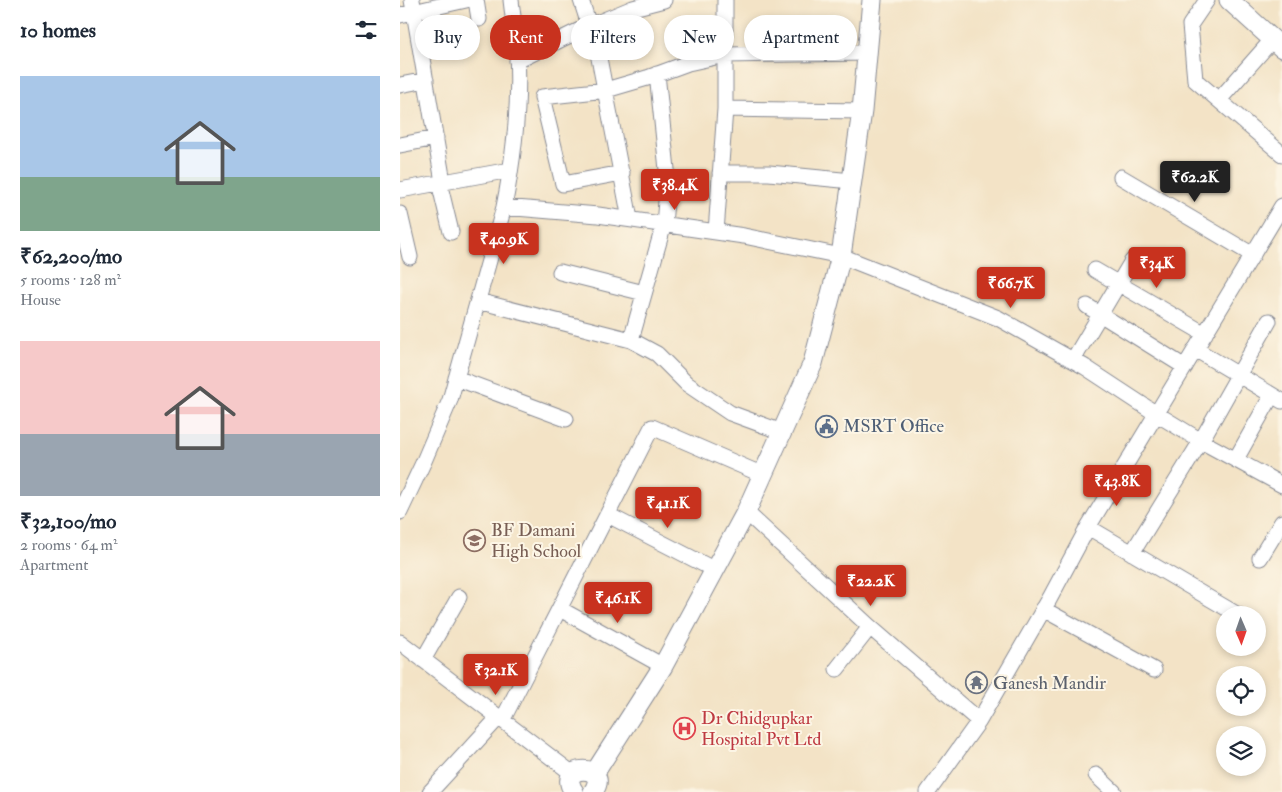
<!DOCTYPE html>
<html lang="en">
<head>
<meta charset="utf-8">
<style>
	body { margin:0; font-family:"IM FELL Double Pica",serif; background:#f2f2f3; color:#1f2937; height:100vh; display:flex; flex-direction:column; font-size:19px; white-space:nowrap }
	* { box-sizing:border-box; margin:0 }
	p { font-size:16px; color:#747a83 }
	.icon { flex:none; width:28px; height:28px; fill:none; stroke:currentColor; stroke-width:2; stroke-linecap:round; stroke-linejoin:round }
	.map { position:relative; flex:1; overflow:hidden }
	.panel { display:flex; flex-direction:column; background:#fff; width:400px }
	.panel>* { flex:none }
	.top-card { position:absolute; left:15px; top:15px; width:475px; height:45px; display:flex; gap:10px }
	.needle { width:32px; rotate:178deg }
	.controls { position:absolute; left:816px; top:606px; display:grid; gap:10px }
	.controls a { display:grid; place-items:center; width:50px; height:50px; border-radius:50%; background:#fff; box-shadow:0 2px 8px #0003; font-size:25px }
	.price { position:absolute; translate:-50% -42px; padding:0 11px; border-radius:5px; background:#c8321e; color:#fff; font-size:16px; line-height:32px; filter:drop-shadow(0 1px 2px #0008) }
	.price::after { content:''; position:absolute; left:50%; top:30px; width:15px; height:11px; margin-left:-8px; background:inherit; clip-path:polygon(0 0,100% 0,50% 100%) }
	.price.selected { background:#222; color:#fff }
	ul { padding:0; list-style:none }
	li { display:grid; align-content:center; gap:10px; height:265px; padding:0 20px }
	li span { display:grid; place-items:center; height:155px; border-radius:0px; color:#555 }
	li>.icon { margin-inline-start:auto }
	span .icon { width:90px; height:90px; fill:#fffc; stroke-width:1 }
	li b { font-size:21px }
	h2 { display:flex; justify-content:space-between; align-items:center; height:60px; padding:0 20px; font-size:21px }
	.pill { padding:0 18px; border-radius:22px; background:#fff; box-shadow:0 2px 8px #0003; font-size:18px; line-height:45px }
	.pill.selected { background:#c8321e; color:#fff }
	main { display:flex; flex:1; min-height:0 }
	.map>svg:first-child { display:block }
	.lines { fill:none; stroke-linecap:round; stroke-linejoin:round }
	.minor-casing { stroke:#878992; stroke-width:17 }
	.major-casing { stroke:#878992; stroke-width:21 }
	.minor { stroke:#fff; stroke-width:15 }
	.major { stroke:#fff; stroke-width:19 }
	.labels { text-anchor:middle; stroke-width:4; stroke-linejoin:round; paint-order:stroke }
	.service-label { font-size:18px; fill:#4e5e75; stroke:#fcf5e5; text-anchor:start }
	.education-label { font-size:18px; fill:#785e54; stroke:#fcf5e5; text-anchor:start }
	.worship-label { font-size:18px; fill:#5b616d; stroke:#fcf5e5; text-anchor:start }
	.health-label { font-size:18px; fill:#be3a42; stroke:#fcf5e5; text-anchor:start }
</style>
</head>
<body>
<main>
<section class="panel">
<h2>10 homes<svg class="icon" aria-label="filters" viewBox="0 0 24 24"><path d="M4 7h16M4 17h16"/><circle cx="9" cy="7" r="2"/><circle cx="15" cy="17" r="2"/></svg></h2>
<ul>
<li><span style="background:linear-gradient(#a9c7e8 65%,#7fa58c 0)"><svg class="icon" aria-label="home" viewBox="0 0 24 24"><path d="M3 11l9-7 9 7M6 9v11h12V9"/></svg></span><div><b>₹62,200/mo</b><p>5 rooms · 128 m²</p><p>House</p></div></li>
<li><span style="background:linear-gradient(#f6c9c9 60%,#9aa5b1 0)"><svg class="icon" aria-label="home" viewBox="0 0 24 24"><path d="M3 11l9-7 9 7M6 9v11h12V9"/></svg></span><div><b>₹32,100/mo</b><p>2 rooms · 64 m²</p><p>Apartment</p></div></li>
</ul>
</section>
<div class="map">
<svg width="882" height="792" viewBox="0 0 882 792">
	<rect width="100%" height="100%" fill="#fcf5e5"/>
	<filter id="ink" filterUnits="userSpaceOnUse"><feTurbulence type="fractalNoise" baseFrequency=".02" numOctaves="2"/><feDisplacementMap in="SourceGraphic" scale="10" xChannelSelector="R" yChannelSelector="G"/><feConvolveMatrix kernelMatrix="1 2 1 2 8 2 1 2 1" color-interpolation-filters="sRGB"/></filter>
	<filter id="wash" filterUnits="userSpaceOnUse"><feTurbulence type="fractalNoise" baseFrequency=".0096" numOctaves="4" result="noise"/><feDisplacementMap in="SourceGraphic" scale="20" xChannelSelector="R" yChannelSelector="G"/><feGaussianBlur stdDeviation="1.12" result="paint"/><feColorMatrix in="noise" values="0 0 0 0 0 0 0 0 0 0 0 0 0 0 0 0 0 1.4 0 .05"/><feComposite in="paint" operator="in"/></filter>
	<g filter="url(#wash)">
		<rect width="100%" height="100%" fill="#f3e3c6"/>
	</g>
	<g filter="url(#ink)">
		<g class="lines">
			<defs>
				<path id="minor" d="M12,0L43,182
					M76,0L79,19
					M181,0L198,53L230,219
					M807,0L790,25L795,80L882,154
					M0,15L66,0
					M117,61L180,30L233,8L264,0
					M0,85L26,80
					M819,100L872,40
					M325,109L462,111
					M0,145L36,138
					M222,173L163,184L142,97L206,90L247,78L288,63L325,55L468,53
					M320,173H369L452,181
					M721,177L853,255
					M39,182L51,232
					M0,190L110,170
					M104,207L198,215L344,236L441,256L598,318L685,367L755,413L801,441L882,485
					M0,214L10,257
					M316,232L325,109V0
					M695,270L805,334
					M160,272L244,293
					M78,301L231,340L257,354L287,384L330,413L382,432
					M687,306L785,367
					M231,340L264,224L268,179L257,74
					M795,349L882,401
					M673,360L732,261
					M56,378L166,419
					M836,459L872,395
					M0,512L24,461L50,400L104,207C114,157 120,105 117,54C116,36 113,18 111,0
					M346,512L470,627L579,721
					M208,515L315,570
					M688,527L838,615
					M732,553L801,441L869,321
					M860,558L882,522
					M160,609L263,666
					M643,609L754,670
					M0,642L173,774
					M23,660L59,597
					M437,669L470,627
					M103,719L252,427L363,475
					M696,775L714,792
					M30,792L99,717
					M528,792L579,721L650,598L688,527L882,206"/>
				<path id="major" d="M829,0L882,48
					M194,774L263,666L346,512L413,363L441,256L462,111L472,0
					M174,792C154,763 213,763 193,792"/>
			</defs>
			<use href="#minor" class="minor-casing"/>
			<use href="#major" class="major-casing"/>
			<use href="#minor" class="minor"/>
			<use href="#major" class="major"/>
		</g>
	</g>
	<defs>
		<symbol id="civic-ring" viewBox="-11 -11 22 22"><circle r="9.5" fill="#fcf5e5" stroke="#5c6f8a" stroke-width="1.5"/><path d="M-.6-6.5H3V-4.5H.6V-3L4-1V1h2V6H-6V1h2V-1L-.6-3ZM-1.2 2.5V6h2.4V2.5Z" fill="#5c6f8a"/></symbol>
		<symbol id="university-ring" viewBox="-11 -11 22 22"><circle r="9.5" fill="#fcf5e5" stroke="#8d6e63" stroke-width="1.5"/><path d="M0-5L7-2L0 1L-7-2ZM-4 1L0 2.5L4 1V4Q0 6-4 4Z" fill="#8d6e63"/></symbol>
		<symbol id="temple-ring" viewBox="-11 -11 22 22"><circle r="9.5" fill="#fcf5e5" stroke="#6b7280" stroke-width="1.5"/><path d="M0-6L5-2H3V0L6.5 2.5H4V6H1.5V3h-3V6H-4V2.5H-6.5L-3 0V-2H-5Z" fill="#6b7280"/></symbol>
		<symbol id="hospital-ring" viewBox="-11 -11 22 22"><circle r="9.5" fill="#fcf5e5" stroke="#e0444e" stroke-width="1.5"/><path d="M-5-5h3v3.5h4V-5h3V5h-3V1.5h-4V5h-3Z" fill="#e0444e"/></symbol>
	</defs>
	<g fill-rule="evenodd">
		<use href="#civic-ring" x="414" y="414" width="25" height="25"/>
		<use href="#university-ring" x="62" y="528" width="25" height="25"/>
		<use href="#temple-ring" x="564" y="670" width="25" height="25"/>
		<use href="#hospital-ring" x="272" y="716" width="25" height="25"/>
	</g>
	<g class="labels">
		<g class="service-label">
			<text x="443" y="432">MSRT Office</text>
		</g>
		<g class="education-label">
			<text x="91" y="536">BF Damani<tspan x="91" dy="21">High School</tspan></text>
		</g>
		<g class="worship-label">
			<text x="593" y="689">Ganesh Mandir</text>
		</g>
		<g class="health-label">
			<text x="301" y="724">Dr Chidgupkar<tspan x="301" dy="21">Hospital Pvt Ltd</tspan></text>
		</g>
	</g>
</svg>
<div class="controls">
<a><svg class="needle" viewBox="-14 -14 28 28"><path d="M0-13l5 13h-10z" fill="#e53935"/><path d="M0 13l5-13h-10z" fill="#747a83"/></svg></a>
<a><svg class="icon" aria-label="locate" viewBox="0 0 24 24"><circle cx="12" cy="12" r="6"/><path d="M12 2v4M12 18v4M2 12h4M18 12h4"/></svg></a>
<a><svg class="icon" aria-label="layers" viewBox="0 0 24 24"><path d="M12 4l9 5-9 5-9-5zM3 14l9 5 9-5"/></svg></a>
</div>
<b class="price selected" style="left:795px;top:203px">₹62.2K</b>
<b class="price" style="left:275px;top:211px">₹38.4K</b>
<b class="price" style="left:104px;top:265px">₹40.9K</b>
<b class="price" style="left:757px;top:289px">₹34K</b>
<b class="price" style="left:611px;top:309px">₹66.7K</b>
<b class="price" style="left:717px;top:507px">₹43.8K</b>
<b class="price" style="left:268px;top:529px">₹41.1K</b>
<b class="price" style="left:471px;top:607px">₹22.2K</b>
<b class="price" style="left:218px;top:624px">₹46.1K</b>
<b class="price" style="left:96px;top:696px">₹32.1K</b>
<div class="top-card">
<a class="pill">Buy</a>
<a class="pill selected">Rent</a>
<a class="pill">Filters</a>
<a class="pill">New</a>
<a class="pill">Apartment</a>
</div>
</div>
</main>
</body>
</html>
